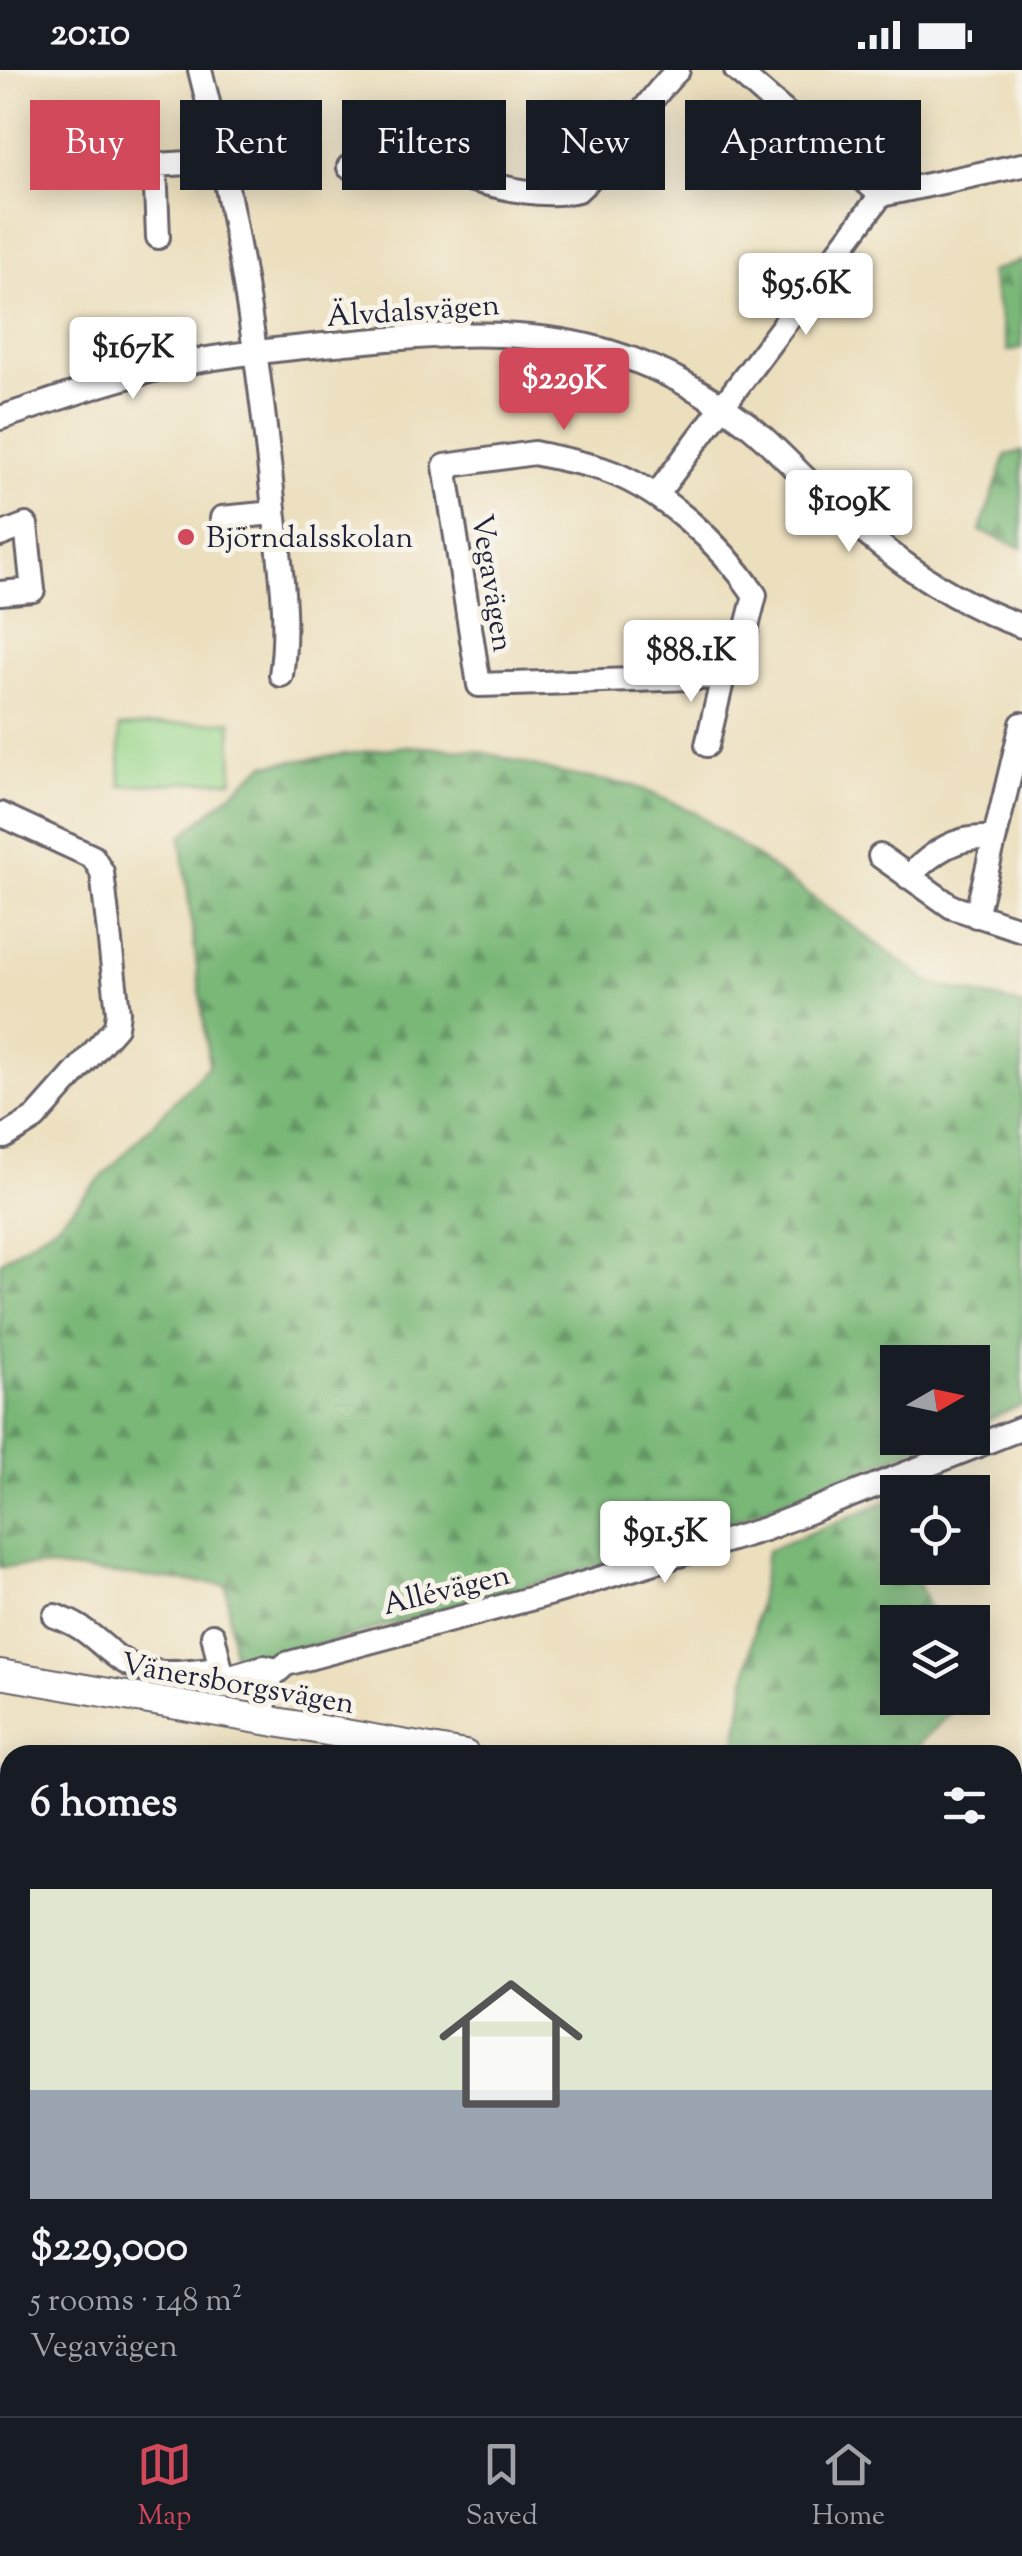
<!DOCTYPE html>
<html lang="en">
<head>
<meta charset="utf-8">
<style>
	body { margin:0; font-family:"Sorts Mill Goudy",serif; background:#242831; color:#f1f3f6; height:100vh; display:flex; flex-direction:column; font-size:38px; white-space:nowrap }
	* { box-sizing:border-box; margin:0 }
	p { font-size:32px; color:#9ea1a6 }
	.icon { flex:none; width:55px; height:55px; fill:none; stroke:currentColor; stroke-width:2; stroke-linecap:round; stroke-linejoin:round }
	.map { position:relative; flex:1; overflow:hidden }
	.sheet { position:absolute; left:0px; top:1675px; width:1022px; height:672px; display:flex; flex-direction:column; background:#171b24; border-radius:30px 30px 0 0; box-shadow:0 5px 25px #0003 }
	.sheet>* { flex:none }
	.guide { position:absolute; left:30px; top:30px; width:962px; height:90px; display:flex; gap:20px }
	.needle { width:65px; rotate:81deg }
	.controls { position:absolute; left:880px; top:1275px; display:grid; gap:20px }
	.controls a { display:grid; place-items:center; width:110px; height:110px; border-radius:0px; background:#171b24; box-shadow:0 5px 25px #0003; font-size:50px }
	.price { position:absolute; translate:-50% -85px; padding:0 22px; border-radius:10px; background:#fff; color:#222; font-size:32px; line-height:65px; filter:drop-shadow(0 2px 5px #0008) }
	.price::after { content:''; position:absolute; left:50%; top:60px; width:30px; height:22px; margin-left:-15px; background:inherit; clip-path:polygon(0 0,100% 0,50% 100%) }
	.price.selected { background:#d1495b; color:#fff }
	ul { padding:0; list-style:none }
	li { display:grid; align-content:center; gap:20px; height:530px; padding:0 30px }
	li+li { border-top:2px solid #363941 }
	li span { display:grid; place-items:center; height:310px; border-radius:0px; color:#555 }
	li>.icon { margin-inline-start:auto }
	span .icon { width:180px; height:180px; fill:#fffc; stroke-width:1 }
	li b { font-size:42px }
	h2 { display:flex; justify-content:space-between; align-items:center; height:120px; padding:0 30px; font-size:42px }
	.pill { padding:0 35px; border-radius:0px; background:#171b24; box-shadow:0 5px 25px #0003; font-size:35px; line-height:90px }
	.pill.selected { background:#d1495b; color:#fff }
	.status { display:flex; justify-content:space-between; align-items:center; height:70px; padding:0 50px; background:#171b24; direction:ltr }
	.status svg { height:28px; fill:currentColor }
	.tab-bar { display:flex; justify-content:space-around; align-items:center; height:140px; border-top:2px solid #363941; background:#171b24; font-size:28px; color:#9ea1a6 }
	.tab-bar a { display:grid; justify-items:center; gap:5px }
	.tab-bar .selected { color:#d1495b }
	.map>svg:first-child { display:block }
	.forest { fill:url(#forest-firs); stroke:#4e6d5a; stroke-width:2.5 }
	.green { fill:#99d78d; stroke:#5e7c64; stroke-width:2.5 }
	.water { fill:#68a1d7; stroke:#456289; stroke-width:2.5 }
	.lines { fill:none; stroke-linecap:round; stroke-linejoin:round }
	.minor-casing { stroke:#696469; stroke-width:28 }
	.major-casing { stroke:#696469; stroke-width:32 }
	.minor { stroke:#fff; stroke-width:22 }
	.major { stroke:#fff; stroke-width:28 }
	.poi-dot { fill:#d1495b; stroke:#f7f3e8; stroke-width:4 }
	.labels { text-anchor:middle; stroke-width:10; stroke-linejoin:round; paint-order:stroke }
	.street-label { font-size:30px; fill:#22223b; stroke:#f7f3e8 }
	.poi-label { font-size:30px; fill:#22223b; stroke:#f7f3e8; text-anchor:start }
</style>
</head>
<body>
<div class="status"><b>20:10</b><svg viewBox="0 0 49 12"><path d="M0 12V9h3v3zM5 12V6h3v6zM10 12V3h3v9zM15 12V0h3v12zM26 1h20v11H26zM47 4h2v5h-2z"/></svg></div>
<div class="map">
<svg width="1022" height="2346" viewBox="0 0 1022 2346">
	<defs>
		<pattern id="forest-firs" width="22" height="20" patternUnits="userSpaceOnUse" patternTransform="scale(2.5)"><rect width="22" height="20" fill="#7ab878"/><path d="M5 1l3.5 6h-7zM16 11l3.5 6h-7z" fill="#649564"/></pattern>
	</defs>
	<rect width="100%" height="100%" fill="#f7f3e8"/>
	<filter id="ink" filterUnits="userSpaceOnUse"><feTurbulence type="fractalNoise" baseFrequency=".01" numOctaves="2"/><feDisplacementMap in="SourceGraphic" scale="20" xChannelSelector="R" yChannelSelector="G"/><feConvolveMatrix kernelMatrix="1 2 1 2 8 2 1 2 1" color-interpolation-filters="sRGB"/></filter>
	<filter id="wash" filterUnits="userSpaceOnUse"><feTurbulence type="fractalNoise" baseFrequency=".0048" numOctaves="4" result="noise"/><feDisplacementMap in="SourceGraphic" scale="40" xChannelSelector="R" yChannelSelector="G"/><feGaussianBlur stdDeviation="2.25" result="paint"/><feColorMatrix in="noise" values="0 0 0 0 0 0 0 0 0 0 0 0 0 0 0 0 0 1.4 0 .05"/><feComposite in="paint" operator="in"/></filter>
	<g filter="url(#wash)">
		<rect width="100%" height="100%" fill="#ecdfbe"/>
		<path class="forest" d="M1022,190V278L1008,281L990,202Z
			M1022,381V478L980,461L1006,385Z
			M407,676L479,681L560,703L635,716L696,743L932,914L1022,935V1335L973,1356L972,1292H898V1368H944L677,1473L238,1598C231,1587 229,1534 226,1515L37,1496L0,1497V1192L58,1153L209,995L181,767L264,695Z
			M897,1427L898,1498H912L935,1552H898V1628H966L907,1685L735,1680L767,1481Z"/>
		<path class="green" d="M231,651L233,710L121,716L119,657Z"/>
		<path class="water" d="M0,1695L10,1696V2338H1012L1013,1905L1022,1908V2346H0Z"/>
	</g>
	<g filter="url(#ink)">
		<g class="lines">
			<defs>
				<path id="minor" d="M200,0C237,142 258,284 273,430C279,488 290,548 281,605
					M736,0L881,125
					M349,97C416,77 511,138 578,120C617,85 640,37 678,0
					M158,167L155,95L224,91
					M0,348C58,329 115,308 174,295C234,283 294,278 355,272C511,257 619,256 750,356C773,375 794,398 816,419C879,478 939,527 1022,556
					M534,383C557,388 580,392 602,399C662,419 720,473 755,525L738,592L723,607L479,615L445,396Z
					M657,424L881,125L1022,95
					M222,448L274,443
					M0,465L26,455L33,520L0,523
					M707,675L723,607
					M0,744L93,787L102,802L118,942L116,957L35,1048L4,1067
					M880,786L952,837L1022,860
					M908,807C932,783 958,763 994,769
					M976,846L1022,654
					M55,1546C87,1557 95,1571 120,1589C152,1610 185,1602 220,1599
					M213,1565L223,1609L264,1597L276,1600
					M261,1651L271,1607L286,1594L552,1523L765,1459L1022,1358"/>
				<path id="major" d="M0,1604L465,1685
					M1012,1738H1022"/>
			</defs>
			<use href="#minor" class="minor-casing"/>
			<use href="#major" class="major-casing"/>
			<use href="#minor" class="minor"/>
			<use href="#major" class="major"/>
		</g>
	</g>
	<circle class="poi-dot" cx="186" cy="467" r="10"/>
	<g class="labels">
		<g class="street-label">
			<text transform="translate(413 240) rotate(-4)" y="10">Älvdalsvägen</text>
			<text transform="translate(493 513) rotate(81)" y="10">Vegavägen</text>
			<text transform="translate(446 1519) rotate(-14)" y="10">Allévägen</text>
			<text transform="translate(238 1613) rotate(10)" y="10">Vänersborgsvägen</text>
		</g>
		<g class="poi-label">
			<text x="206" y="477">Björndalsskolan</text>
		</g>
	</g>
</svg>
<div class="controls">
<a><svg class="needle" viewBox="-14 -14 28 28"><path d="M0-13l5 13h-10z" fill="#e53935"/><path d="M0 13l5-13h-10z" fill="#9ea1a6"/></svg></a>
<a><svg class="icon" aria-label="locate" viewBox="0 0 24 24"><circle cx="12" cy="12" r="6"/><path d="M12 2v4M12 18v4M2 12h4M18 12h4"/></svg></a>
<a><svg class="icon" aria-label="layers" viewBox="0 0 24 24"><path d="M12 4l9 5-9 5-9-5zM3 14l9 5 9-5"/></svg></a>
</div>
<b class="price" style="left:806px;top:268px">$95.6K</b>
<b class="price" style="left:133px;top:332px">$167K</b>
<b class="price selected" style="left:564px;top:363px">$229K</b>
<b class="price" style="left:849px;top:485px">$109K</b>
<b class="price" style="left:691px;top:635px">$88.1K</b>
<b class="price" style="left:665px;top:1516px">$91.5K</b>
<div class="guide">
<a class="pill selected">Buy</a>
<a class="pill">Rent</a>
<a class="pill">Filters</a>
<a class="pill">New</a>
<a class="pill">Apartment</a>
</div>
<section class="sheet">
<h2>6 homes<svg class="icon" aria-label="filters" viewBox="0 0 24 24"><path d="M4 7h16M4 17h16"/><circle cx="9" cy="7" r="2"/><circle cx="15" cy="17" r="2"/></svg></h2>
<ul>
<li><span style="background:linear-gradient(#dfe7d0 65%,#9aa5b1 0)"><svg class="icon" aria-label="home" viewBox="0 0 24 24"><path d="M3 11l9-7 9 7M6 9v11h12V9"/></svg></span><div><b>$229,000</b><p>5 rooms · 148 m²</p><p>Vegavägen</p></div></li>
</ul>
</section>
</div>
<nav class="tab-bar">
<a class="selected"><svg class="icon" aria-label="map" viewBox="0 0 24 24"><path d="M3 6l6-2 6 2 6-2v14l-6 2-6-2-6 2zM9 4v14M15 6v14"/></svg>Map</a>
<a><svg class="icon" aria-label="saved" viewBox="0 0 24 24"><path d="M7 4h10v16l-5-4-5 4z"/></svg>Saved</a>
<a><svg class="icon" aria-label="home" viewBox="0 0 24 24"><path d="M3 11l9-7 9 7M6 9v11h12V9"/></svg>Home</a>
</nav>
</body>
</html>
